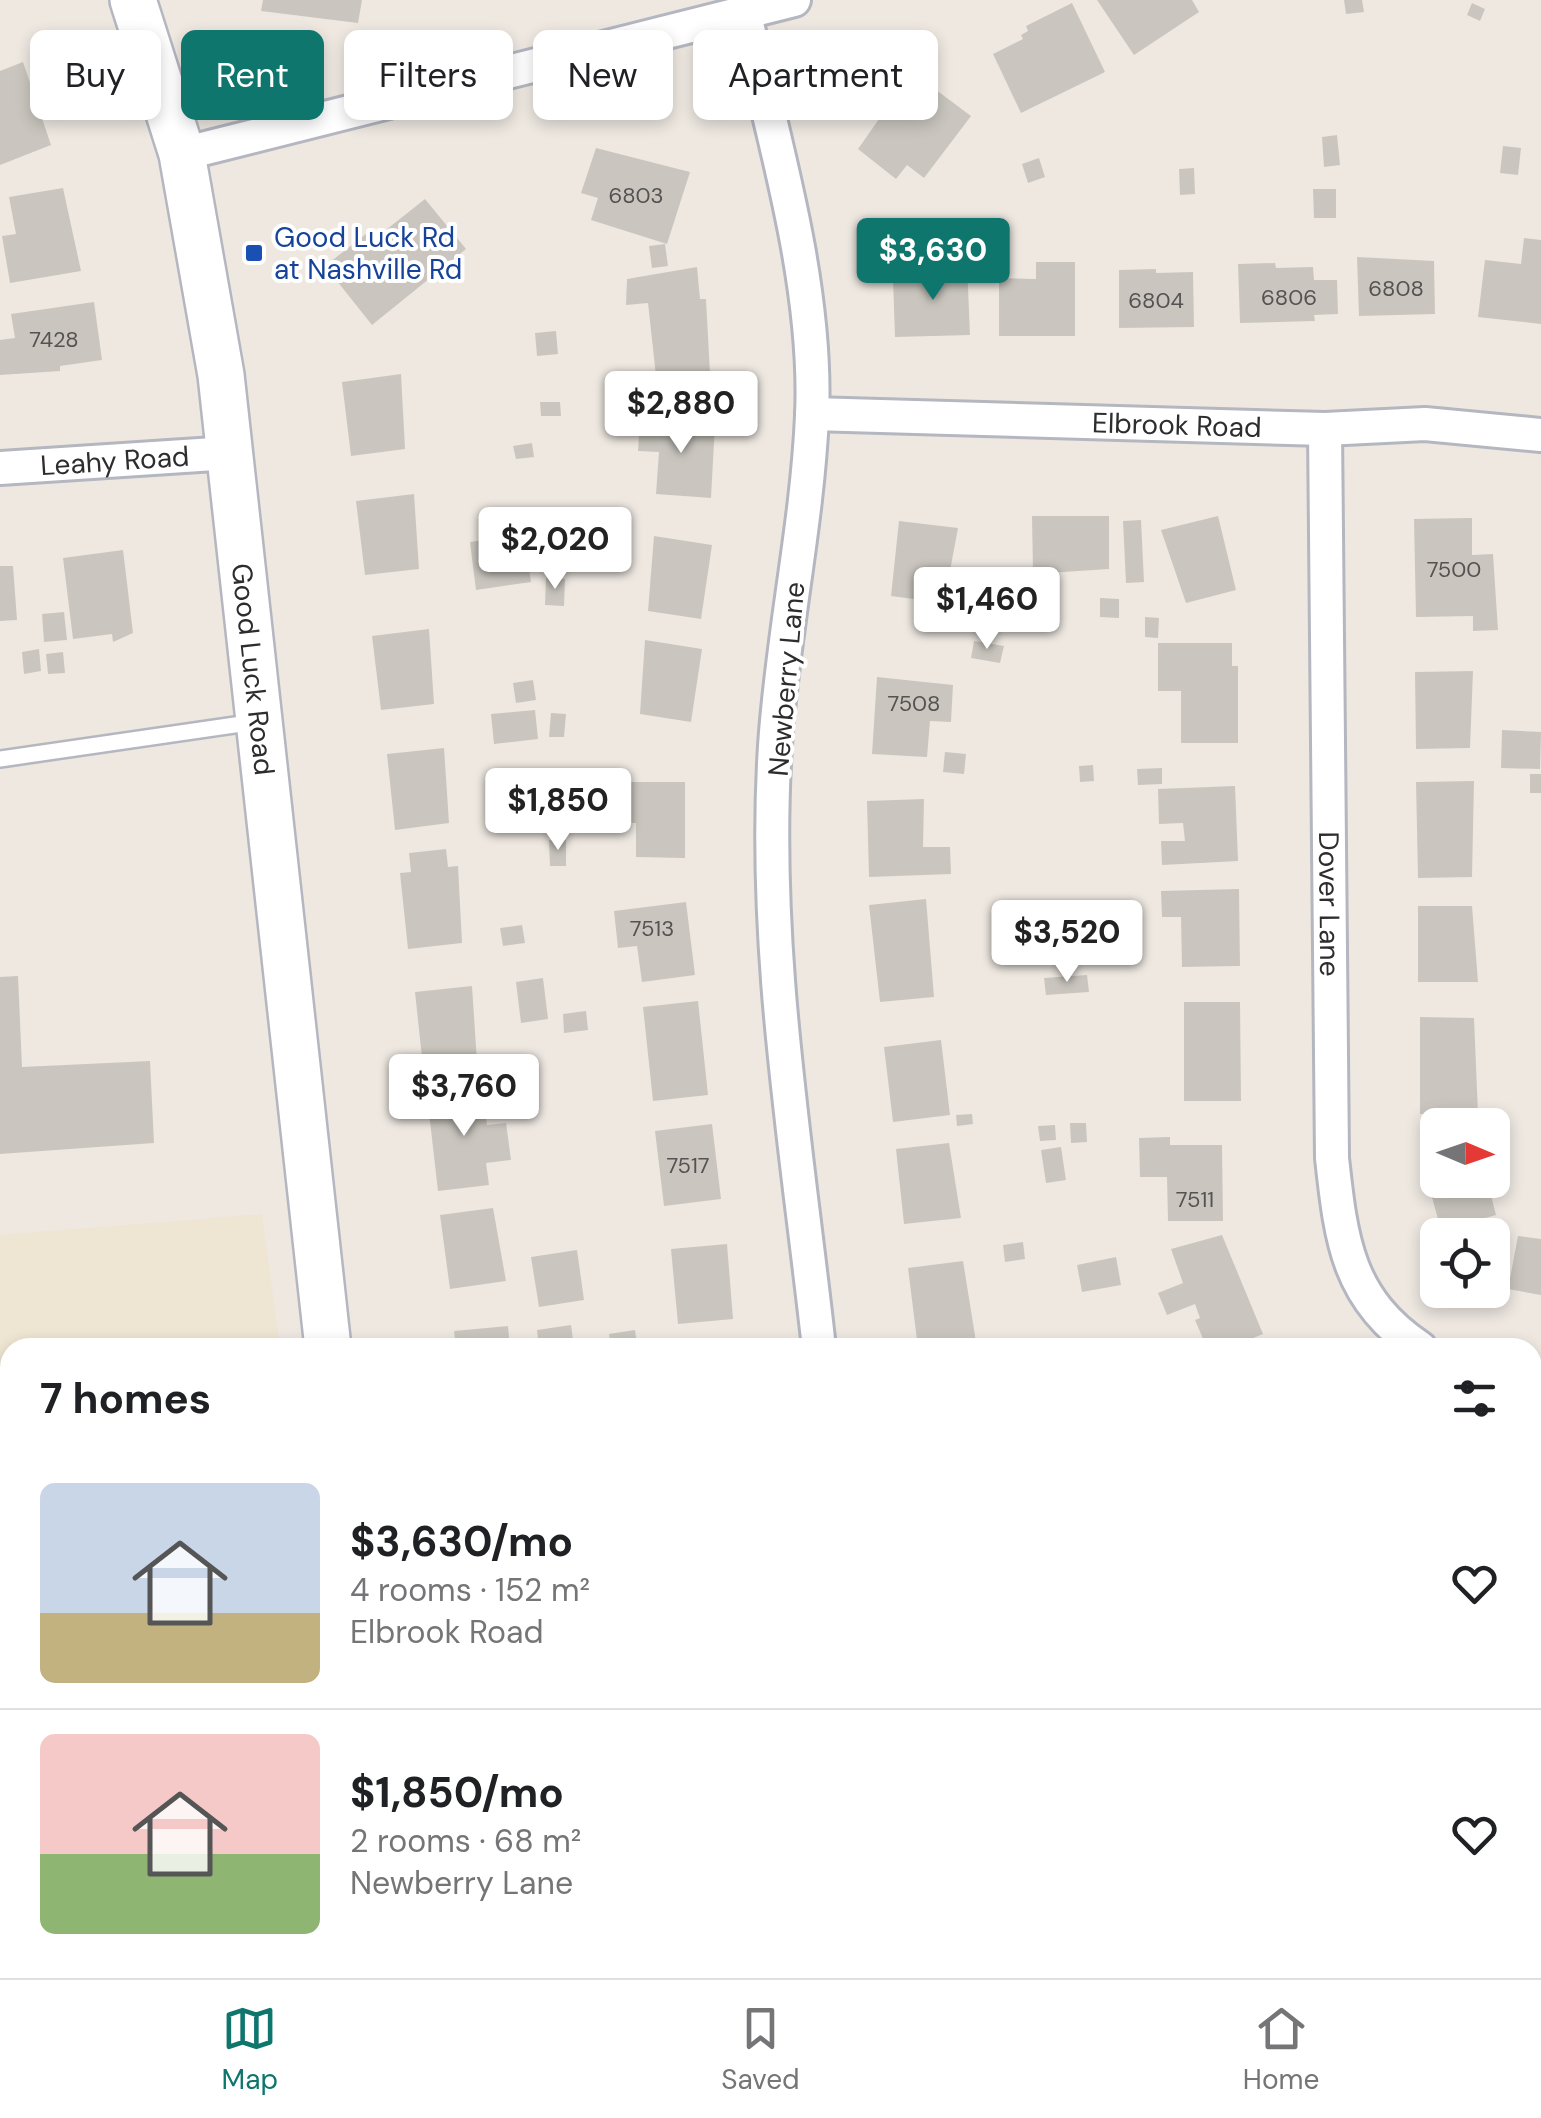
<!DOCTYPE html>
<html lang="en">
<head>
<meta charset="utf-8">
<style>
	body { margin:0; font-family:"DM Sans",sans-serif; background:#f2f2f2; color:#202124; height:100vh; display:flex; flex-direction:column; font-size:38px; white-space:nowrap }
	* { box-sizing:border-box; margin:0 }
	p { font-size:32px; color:#757577 }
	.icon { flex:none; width:55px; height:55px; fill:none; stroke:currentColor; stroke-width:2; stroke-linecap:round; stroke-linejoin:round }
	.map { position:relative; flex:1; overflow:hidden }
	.sheet { position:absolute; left:0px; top:1338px; width:1542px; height:642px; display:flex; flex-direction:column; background:#fff; border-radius:30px 30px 0 0; box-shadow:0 5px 15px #0003 }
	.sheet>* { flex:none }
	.top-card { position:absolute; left:30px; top:30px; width:1000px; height:90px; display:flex; gap:20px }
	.needle { width:65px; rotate:92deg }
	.tools { position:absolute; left:1420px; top:1108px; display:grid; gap:20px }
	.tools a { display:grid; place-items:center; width:90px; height:90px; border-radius:15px; background:#fff; box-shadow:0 5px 15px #0003; font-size:50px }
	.price { position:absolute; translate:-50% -85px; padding:0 22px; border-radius:10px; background:#fff; color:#222; font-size:32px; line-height:65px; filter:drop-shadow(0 2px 5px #0008) }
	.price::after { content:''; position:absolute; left:50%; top:60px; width:30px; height:22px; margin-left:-15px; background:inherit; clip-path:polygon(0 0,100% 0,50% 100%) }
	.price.active { background:#0f766e; color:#fff }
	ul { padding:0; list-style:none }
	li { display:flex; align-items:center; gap:30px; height:250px; padding:0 40px }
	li+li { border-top:2px solid #e0e0e0 }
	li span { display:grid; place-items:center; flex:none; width:280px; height:200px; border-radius:15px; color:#555 }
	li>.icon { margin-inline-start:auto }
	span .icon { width:120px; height:120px; fill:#fffc; stroke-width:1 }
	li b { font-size:42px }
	h2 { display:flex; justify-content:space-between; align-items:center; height:120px; padding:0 40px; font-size:42px }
	.tag { padding:0 35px; border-radius:15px; background:#fff; box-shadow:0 5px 15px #0003; font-size:35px; line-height:90px }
	.tag.active { background:#0f766e; color:#fff }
	.menu { display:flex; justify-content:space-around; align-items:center; height:140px; border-top:2px solid #e0e0e0; background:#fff; font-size:28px; color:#757577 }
	.menu a { display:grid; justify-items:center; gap:5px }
	.menu .active { color:#0f766e }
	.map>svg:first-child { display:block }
	.education { fill:#eee5d2 }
	.building { fill:#cac6bf }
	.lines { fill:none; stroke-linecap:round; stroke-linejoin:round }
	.service-casing { stroke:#b4b7c0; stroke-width:20 }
	.minor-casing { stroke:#b4b7c0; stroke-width:38 }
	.secondary-casing { stroke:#b4b7c0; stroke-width:50 }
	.service { stroke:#fff; stroke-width:15 }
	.minor { stroke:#fff; stroke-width:32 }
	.secondary { stroke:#fff; stroke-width:45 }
	.transit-dot { fill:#1a4fb4; stroke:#fff; stroke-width:4 }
	.labels { text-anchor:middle; stroke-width:8; stroke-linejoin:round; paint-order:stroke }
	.number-label { font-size:22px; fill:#545352 }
	.transit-label { font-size:28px; fill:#164399; stroke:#fff; text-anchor:start }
	.street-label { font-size:28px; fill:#2d2d2d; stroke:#fff }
</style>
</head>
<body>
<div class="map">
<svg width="1541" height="1978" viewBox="0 0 1541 1978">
	<rect width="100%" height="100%" fill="#eee8e1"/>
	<path class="education" d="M262,1214L280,1347L10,1348V1970H363L364,1978H0V1235Z"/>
	<path class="building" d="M263,0H362L358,23L261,11Z
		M1097,0H1192L1199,12L1134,55Z
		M1344,0H1362L1364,12L1346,14Z
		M1072,3L1105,72L1021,113L993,54L1023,39L1021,35L1028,31L1026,26Z
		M1472,3L1485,9L1480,21L1467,15Z
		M23,62L51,145L0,165V71Z
		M912,72L971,116L924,178L907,165L896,179L858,149Z
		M1337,135L1340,165L1324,167L1322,137Z
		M1503,146L1521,148L1518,175L1500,173Z
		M596,148L690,172L667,244L591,220L598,198L581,193Z
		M1039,158L1045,177L1028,183L1022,164Z
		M1194,168L1195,194L1180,195L1179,169Z
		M63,188L81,271L10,283L2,236L16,234L9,197Z
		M1313,189H1336V218H1314Z
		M425,199L466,249L372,325L325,266L371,230L377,237Z
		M1524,238L1541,240V324L1478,317L1485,260L1521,264Z
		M665,244L668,266L652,268L649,246Z
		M1357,257L1434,261L1435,314L1359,316Z
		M1036,262H1075V336H999V278L1036,279Z
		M1275,263L1276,268L1313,267L1314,280H1337L1338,314L1314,315L1315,321L1240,323L1238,264Z
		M967,264L970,335L895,337L893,279L931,278L930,265Z
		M697,267L700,299H706L710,374L656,376L648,303L626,305L627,279Z
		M1156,269V273L1193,272L1194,327L1119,328V270Z
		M94,302L102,360L60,366V371L0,375V340L15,338L11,314Z
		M556,331L558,354L537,356L535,333Z
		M401,374L405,449L351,456L342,382Z
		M540,402H560L561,416H541Z
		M640,419L715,424L711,498L656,494L659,452L638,451Z
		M532,443L534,457L516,459L513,446Z
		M414,494L419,569L365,575L356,501Z
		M1032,516H1109V569L1033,574Z
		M1218,516L1236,590L1186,603L1161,530Z
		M1472,518V555L1493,554L1498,630L1473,631V616L1416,617L1414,519Z
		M1141,520L1144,582L1126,583L1123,521Z
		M899,521L958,528L944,603L891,596Z
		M524,534L531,582L476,590L470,542Z
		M654,536L712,545L701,619L648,611Z
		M123,550L133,633L113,642L112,634L73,639L63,558Z
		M0,566H13L17,620L0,621Z
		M546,578L565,579L564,606L545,605Z
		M1100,598L1119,599V618L1100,617Z
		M64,612L67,640L44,642L42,614Z
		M1145,617L1159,618L1158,638L1145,637Z
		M429,629L434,704L381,710L372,636Z
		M645,640L702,649L691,722L640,714Z
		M974,641L1004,646L1000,663L971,658Z
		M1158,643H1232V666H1238V743H1181V691H1158Z
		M39,649L41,671L24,674L22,652Z
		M63,652L65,673L48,674L46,654Z
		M1473,671L1470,748L1416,749L1415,672Z
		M877,677L953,685L951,722L930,721L927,757L872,754Z
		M533,680L536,700L516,703L513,683Z
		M535,710L538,739L494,744L491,714Z
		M551,713L566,714L564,737H549Z
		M1502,730L1541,732L1540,769L1501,768Z
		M444,748L449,823L395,830L387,754Z
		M945,752L966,754L964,774L943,772Z
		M1093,765L1094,781L1080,782L1079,766Z
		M1162,768V784L1138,785L1137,769Z
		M1530,774H1541V793H1530Z
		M1474,781L1472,877L1418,878L1416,782Z
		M625,782H685V858L636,857V823H625Z
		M1235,786L1238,861L1162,865L1161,841H1185L1183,823L1159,824L1158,789Z
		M924,799L923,847H950L951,874L869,877L867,801Z
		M549,840H566V866H550Z
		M446,849L448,867L458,866L462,943L408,949L400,873L411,872L409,853Z
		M1239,889L1240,966L1182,967L1181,917H1162L1161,891Z
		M926,899L934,997L880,1002L869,905Z
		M686,902L695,975L642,982L637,946L618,948L614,911Z
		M1418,906H1472L1478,982H1418Z
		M522,925L525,943L503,946L500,928Z
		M1087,975L1089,992L1046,995L1044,978Z
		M18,976L22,1067L150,1061L154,1143L0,1154V977Z
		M543,978L548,1019L521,1023L516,982Z
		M472,986L477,1062L423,1067L415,992Z
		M698,1001L708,1095L653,1101L643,1007Z
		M1184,1002H1240L1241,1101H1184Z
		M586,1011L588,1030L564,1033L563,1014Z
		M1420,1017L1474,1018L1478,1114H1420Z
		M941,1040L950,1115L893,1122L884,1047Z
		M505,1086L507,1104L491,1107L488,1088Z
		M482,1088L487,1125L506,1123L511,1160L486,1163L489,1185L438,1191L427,1095Z
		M972,1114L973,1124L957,1126L956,1115Z
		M1070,1123H1086L1087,1142L1071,1143Z
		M712,1124L721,1199L664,1206L655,1131Z
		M1055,1125L1056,1140L1040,1141L1038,1126Z
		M1170,1137V1145H1222L1223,1221H1168L1167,1177H1140L1139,1138Z
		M949,1143L961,1218L904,1224L896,1149Z
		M1061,1147L1066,1180L1046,1183L1041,1150Z
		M1438,1152V1180H1487L1496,1215L1441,1230L1421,1157Z
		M493,1208L506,1281L450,1289L440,1215Z
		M1222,1235L1263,1334L1229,1348H1207L1195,1320L1200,1318L1195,1304L1167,1315L1158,1293L1183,1283L1171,1249Z
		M1518,1236L1541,1239V1295L1508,1289Z
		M1023,1242L1025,1259L1005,1262L1003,1245Z
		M727,1244L733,1319L678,1324L671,1249Z
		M577,1250L584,1300L539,1307L531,1257Z
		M1116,1257L1121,1285L1082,1292L1077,1265Z
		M963,1261L977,1348H918L908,1268Z
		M571,1325L574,1348H539L537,1330Z
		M508,1326L510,1348H456L454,1331Z
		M635,1330L637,1345L611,1348L609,1334Z
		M0,1474H10V1970H169V1978H0Z
		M1532,1500H1541V1556H1532Z
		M1538,1617H1541V1654H1535Z
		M1532,1707H1541V1761L1532,1760Z
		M542,1970H595L596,1978H543Z
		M1205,1970H1282V1978H1205Z
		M1325,1970H1400L1399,1978H1325Z
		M1445,1970H1519V1978H1444Z"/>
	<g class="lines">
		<defs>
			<path id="service" d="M0,759L256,722
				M203,1970L204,1978
				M277,1978L282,1970"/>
			<g id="minor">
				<path d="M745,15C774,141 818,286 812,416C807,527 782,636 775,746C762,948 797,1148 819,1348"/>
				<path d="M182,154L794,0"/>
				<path id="s1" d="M812,414L1325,429L1425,424L1541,435"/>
				<path id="s2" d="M1325,429L1332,1158C1341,1240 1347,1299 1420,1348"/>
				<path id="s3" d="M0,468L230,453"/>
				<path d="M1532,1384L1541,1385"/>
				<path d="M1532,1846H1541"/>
			</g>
			<g id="secondary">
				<path id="s4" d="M133,0L182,154L221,375L328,1348"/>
				<path d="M410,1970L412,1978"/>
			</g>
		</defs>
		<use href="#service" class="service-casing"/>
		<use href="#minor" class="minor-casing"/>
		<use href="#secondary" class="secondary-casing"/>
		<use href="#service" class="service"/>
		<use href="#minor" class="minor"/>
		<use href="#secondary" class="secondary"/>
	</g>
	<rect class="transit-dot" x="244" y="243" width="20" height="20" rx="5"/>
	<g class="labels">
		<g class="number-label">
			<text x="636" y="203">6803</text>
			<text x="1396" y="296">6808</text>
			<text x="1289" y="305">6806</text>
			<text x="1156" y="308">6804</text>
			<text x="54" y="347">7428</text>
			<text x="1454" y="577">7500</text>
			<text x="914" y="711">7508</text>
			<text x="652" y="936">7513</text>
			<text x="688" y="1173">7517</text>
			<text x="1195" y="1207">7511</text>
		</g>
		<g class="transit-label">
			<text x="274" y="247">Good Luck Rd<tspan x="274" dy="32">at Nashville Rd</tspan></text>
		</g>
		<g class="street-label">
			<text dy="10" stroke="none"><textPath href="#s1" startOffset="365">Elbrook Road</textPath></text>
			<text dy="10" stroke="none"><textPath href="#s3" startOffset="115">Leahy Road</textPath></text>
			<text dy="10" stroke="none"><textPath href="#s4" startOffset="682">Good Luck Road</textPath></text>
			<text transform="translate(786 679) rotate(-85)" y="10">Newberry Lane</text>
			<text dy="10" stroke="none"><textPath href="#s2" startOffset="475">Dover Lane</textPath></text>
		</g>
	</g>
</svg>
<div class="tools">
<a><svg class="needle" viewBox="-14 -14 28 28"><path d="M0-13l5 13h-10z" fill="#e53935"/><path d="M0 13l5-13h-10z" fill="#757577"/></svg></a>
<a><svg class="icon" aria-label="locate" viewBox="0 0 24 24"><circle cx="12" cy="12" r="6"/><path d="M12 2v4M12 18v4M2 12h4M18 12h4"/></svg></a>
</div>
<b class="price active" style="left:933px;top:303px">$3,630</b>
<b class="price" style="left:681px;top:456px">$2,880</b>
<b class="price" style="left:555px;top:592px">$2,020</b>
<b class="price" style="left:987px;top:652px">$1,460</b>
<b class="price" style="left:558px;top:853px">$1,850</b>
<b class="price" style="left:1067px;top:985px">$3,520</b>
<b class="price" style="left:464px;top:1139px">$3,760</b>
<div class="top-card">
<a class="tag">Buy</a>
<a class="tag active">Rent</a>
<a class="tag">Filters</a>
<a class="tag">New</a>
<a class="tag">Apartment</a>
</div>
<section class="sheet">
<h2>7 homes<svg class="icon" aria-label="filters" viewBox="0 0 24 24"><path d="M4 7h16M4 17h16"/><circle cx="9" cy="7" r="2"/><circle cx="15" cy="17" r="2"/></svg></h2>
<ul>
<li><span style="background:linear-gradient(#c9d6e8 65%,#c2b280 0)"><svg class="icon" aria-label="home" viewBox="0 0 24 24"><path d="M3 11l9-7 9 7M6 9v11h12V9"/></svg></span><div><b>$3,630/mo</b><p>4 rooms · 152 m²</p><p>Elbrook Road</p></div><svg class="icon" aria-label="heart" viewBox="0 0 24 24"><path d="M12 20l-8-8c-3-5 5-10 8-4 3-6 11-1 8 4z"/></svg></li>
<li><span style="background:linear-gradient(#f6c9c9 60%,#8fb573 0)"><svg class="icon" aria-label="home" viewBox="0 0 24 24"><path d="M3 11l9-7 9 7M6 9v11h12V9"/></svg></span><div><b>$1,850/mo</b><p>2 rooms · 68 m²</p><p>Newberry Lane</p></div><svg class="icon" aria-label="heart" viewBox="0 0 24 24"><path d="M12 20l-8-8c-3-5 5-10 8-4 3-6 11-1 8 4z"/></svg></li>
</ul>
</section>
</div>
<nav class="menu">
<a class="active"><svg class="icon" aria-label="map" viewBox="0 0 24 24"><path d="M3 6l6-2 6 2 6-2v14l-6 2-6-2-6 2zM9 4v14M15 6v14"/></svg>Map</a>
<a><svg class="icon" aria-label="saved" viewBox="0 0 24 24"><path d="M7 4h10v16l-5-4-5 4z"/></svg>Saved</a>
<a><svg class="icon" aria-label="home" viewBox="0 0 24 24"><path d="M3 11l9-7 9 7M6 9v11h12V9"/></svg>Home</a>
</nav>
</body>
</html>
